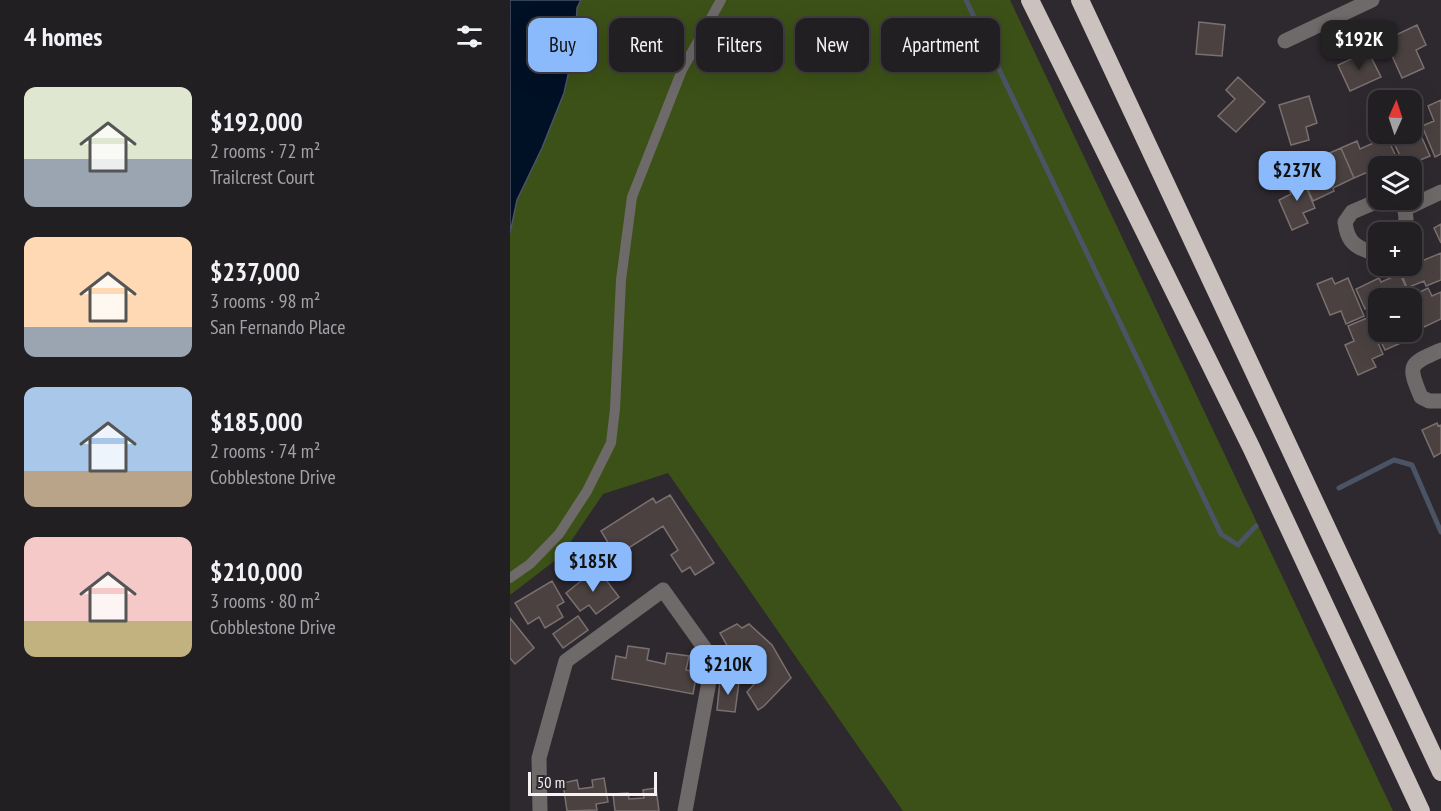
<!DOCTYPE html>
<html lang="en">
<head>
<meta charset="utf-8">
<style>
	body { margin:0; font-family:"PT Sans Narrow",sans-serif; background:#2a272b; color:#f1f3f6; height:100vh; display:flex; flex-direction:column; font-size:22px; white-space:nowrap }
	* { box-sizing:border-box; margin:0 }
	p { font-size:20px; color:#a2a2a6 }
	.icon { flex:none; width:33px; height:33px; fill:none; stroke:currentColor; stroke-width:2; stroke-linecap:round; stroke-linejoin:round }
	.map { position:relative; flex:1; overflow:hidden }
	.details { display:flex; flex-direction:column; background:#221f23; width:510px }
	.details>* { flex:none }
	.guide { position:absolute; left:18px; top:18px; width:570px; height:54px; display:flex; gap:12px }
	.needle { width:39px; rotate:3deg }
	.tools { position:absolute; left:858px; top:90px; display:grid; gap:12px }
	.tools a { display:grid; place-items:center; width:54px; height:54px; border-radius:12px; background:#221f23; box-shadow:0 6px 24px #0002,0 0 0 2px #3f3d41; font-size:30px }
	.scale { position:absolute; left:18px; bottom:15px; width:129px; box-sizing:border-box; padding-left:6px; border:3px solid #f5f2f6; border-top:0; font-size:16px; line-height:21px; white-space:nowrap; color:#f5f2f6; -webkit-text-stroke:4px #2e292f; paint-order:stroke }
	.price { position:absolute; translate:-50% -51px; padding:0 14px; border-radius:12px; background:#8abafc; color:#111; font-size:20px; line-height:39px; filter:drop-shadow(0 2px 3px #0008) }
	.price::after { content:''; position:absolute; left:50%; top:36px; width:18px; height:14px; margin-left:-9px; background:inherit; clip-path:polygon(0 0,100% 0,50% 100%) }
	.price.current { background:#222; color:#fff }
	ul { padding:0; list-style:none }
	li { display:flex; align-items:center; gap:18px; height:150px; padding:0 24px }
	li span { display:grid; place-items:center; flex:none; width:168px; height:120px; border-radius:12px; color:#555 }
	li>.icon { margin-inline-start:auto }
	span .icon { width:72px; height:72px; fill:#fffc; stroke-width:1 }
	li b { font-size:26px }
	h2 { display:flex; justify-content:space-between; align-items:center; height:72px; padding:0 24px; font-size:26px }
	.tag { padding:0 21px; border-radius:12px; background:#221f23; box-shadow:0 6px 24px #0002,0 0 0 2px #3f3d41; font-size:21px; line-height:54px }
	.tag.current { background:#8abafc; color:#111 }
	main { display:flex; flex:1; min-height:0 }
	.map>svg:first-child { display:block }
	.green { fill:#3c5117 }
	.water { fill:#001025; stroke:#4a5464; stroke-width:1.5 }
	.lines { fill:none; stroke-linecap:round; stroke-linejoin:round }
	.stream { stroke:#4a5464; stroke-width:5 }
	.building { fill:#4a4140; stroke:#7a706f; stroke-width:1.5 }
	.lane { stroke:#6e6a69; stroke-width:10 }
	.street { stroke:#6e6a69; stroke-width:15 }
	.highway { stroke:#cbc1be; stroke-width:18 }
</style>
</head>
<body>
<main>
<section class="details">
<h2>4 homes<svg class="icon" aria-label="filters" viewBox="0 0 24 24"><path d="M4 7h16M4 17h16"/><circle cx="9" cy="7" r="2"/><circle cx="15" cy="17" r="2"/></svg></h2>
<ul>
<li><span style="background:linear-gradient(#dfe7d0 60%,#9aa5b1 0)"><svg class="icon" aria-label="home" viewBox="0 0 24 24"><path d="M3 11l9-7 9 7M6 9v11h12V9"/></svg></span><div><b>$192,000</b><p>2 rooms · 72 m²</p><p>Trailcrest Court</p></div></li>
<li><span style="background:linear-gradient(#ffd9b3 75%,#9aa5b1 0)"><svg class="icon" aria-label="home" viewBox="0 0 24 24"><path d="M3 11l9-7 9 7M6 9v11h12V9"/></svg></span><div><b>$237,000</b><p>3 rooms · 98 m²</p><p>San Fernando Place</p></div></li>
<li><span style="background:linear-gradient(#a9c7e8 70%,#b9a48a 0)"><svg class="icon" aria-label="home" viewBox="0 0 24 24"><path d="M3 11l9-7 9 7M6 9v11h12V9"/></svg></span><div><b>$185,000</b><p>2 rooms · 74 m²</p><p>Cobblestone Drive</p></div></li>
<li><span style="background:linear-gradient(#f6c9c9 70%,#c2b280 0)"><svg class="icon" aria-label="home" viewBox="0 0 24 24"><path d="M3 11l9-7 9 7M6 9v11h12V9"/></svg></span><div><b>$210,000</b><p>3 rooms · 80 m²</p><p>Cobblestone Drive</p></div></li>
</ul>
</section>
<div class="map">
<svg width="931" height="811" viewBox="0 0 931 811">
	<rect width="100%" height="100%" fill="#2e292f"/>
	<path class="green" d="M71,0H500L883,811H393L158,473L93,494L51,556L0,595V233L7,200L32,148L54,93L65,44L67,8Z"/>
	<path class="water" d="M0,0H71L67,8L65,44L54,93L32,148L7,200L0,233Z"/>
	<g class="lines">
		<path class="stream" d="M456,0L711,534L728,545L746,526
			M829,488L884,460L902,465L931,532"/>
	</g>
	<path class="building" d="M689,22L715,25L712,56L686,54Z
		M907,25L916,45L906,50L914,68L892,78L875,40Z
		M858,51L871,77L840,91L828,65Z
		M728,77L755,102L726,132L708,116L725,99L716,90Z
		M799,96L807,123L796,127L799,140L781,145L769,105Z
		M931,100V154L925,157L912,126L924,121L918,106Z
		M902,115L920,156L895,166L882,139L892,134H902Z
		M877,137L889,163L881,166H868V170L867,168L844,178L831,148L847,141L850,149Z
		M831,148L844,178L823,188L824,191L803,201L792,176L819,164L815,155Z
		M790,173L805,208L793,213L798,223L782,230L769,200L781,194L775,180Z
		M931,224V243L924,228Z
		M931,253V280L916,286L914,281L897,288L890,270Z
		M890,274L899,294L890,298H868V302L855,309L846,289L869,278L871,282Z
		M822,278L825,284L838,278L854,316L836,324L831,311L820,315L807,284Z
		M918,288L922,296L931,292V319L914,327L900,297Z
		M902,301L913,327L893,336L895,341L875,350L867,333L902,332Z
		M857,318L873,354L862,359L866,367L848,375L835,345L844,341L838,326Z
		M927,423L928,426L931,425V453L924,457L912,430Z
		M160,495L204,563L185,575L180,567L172,572L161,555L168,550L153,526L106,556L91,531L143,498L146,503Z
		M87,568L109,597L86,614L79,605L70,611L56,593Z
		M42,581L54,602L47,606L53,617L35,628L29,617L18,624L5,603Z
		M68,616L78,630L53,648L43,634Z
		M0,618L24,648L5,664L0,658Z
		M227,624L232,628L239,624L262,645L281,678L254,706L248,710L237,692L255,672L242,660L234,647L222,654L210,633Z
		M118,646L139,649L137,660L155,664L157,653L179,656L176,670L187,672L183,694L102,679L106,656L116,658Z
		M210,680L229,682L225,712L207,710Z
		M94,778L98,802L86,804L87,810L57,811L53,783L67,780L69,789L83,787L82,780Z
		M146,788L149,811H105L103,794L118,793L119,799L134,798L133,790Z"/>
	<g class="lines">
		<path class="lane" d="M0,578L20,564L49,534L77,491L101,443L105,409L111,280L122,197L172,70L211,0"/>
		<path class="street" d="M775,41L862,0
			M884,200L895,209L896,219L893,232
			M895,209L931,192
			M868,246L858,251C842,246 837,238 835,222L842,212L870,200
			M931,350C899,364 897,364 911,397L919,401H931
			M30,811L29,758L56,661L153,590L203,660L175,811"/>
		<path class="highway" d="M520,0L741,447L911,811
			M570,0L931,772"/>
	</g>
</svg>
<div class="tools">
<a><svg class="needle" viewBox="-14 -14 28 28"><path d="M0-13l5 13h-10z" fill="#e53935"/><path d="M0 13l5-13h-10z" fill="#a2a2a6"/></svg></a>
<a><svg class="icon" aria-label="layers" viewBox="0 0 24 24"><path d="M12 4l9 5-9 5-9-5zM3 14l9 5 9-5"/></svg></a>
<a>+</a>
<a>−</a>
</div>
<div class="scale">50 m</div>
<b class="price current" style="left:849px;top:71px">$192K</b>
<b class="price" style="left:787px;top:202px">$237K</b>
<b class="price" style="left:83px;top:593px">$185K</b>
<b class="price" style="left:218px;top:696px">$210K</b>
<div class="guide">
<a class="tag current">Buy</a>
<a class="tag">Rent</a>
<a class="tag">Filters</a>
<a class="tag">New</a>
<a class="tag">Apartment</a>
</div>
</div>
</main>
</body>
</html>
